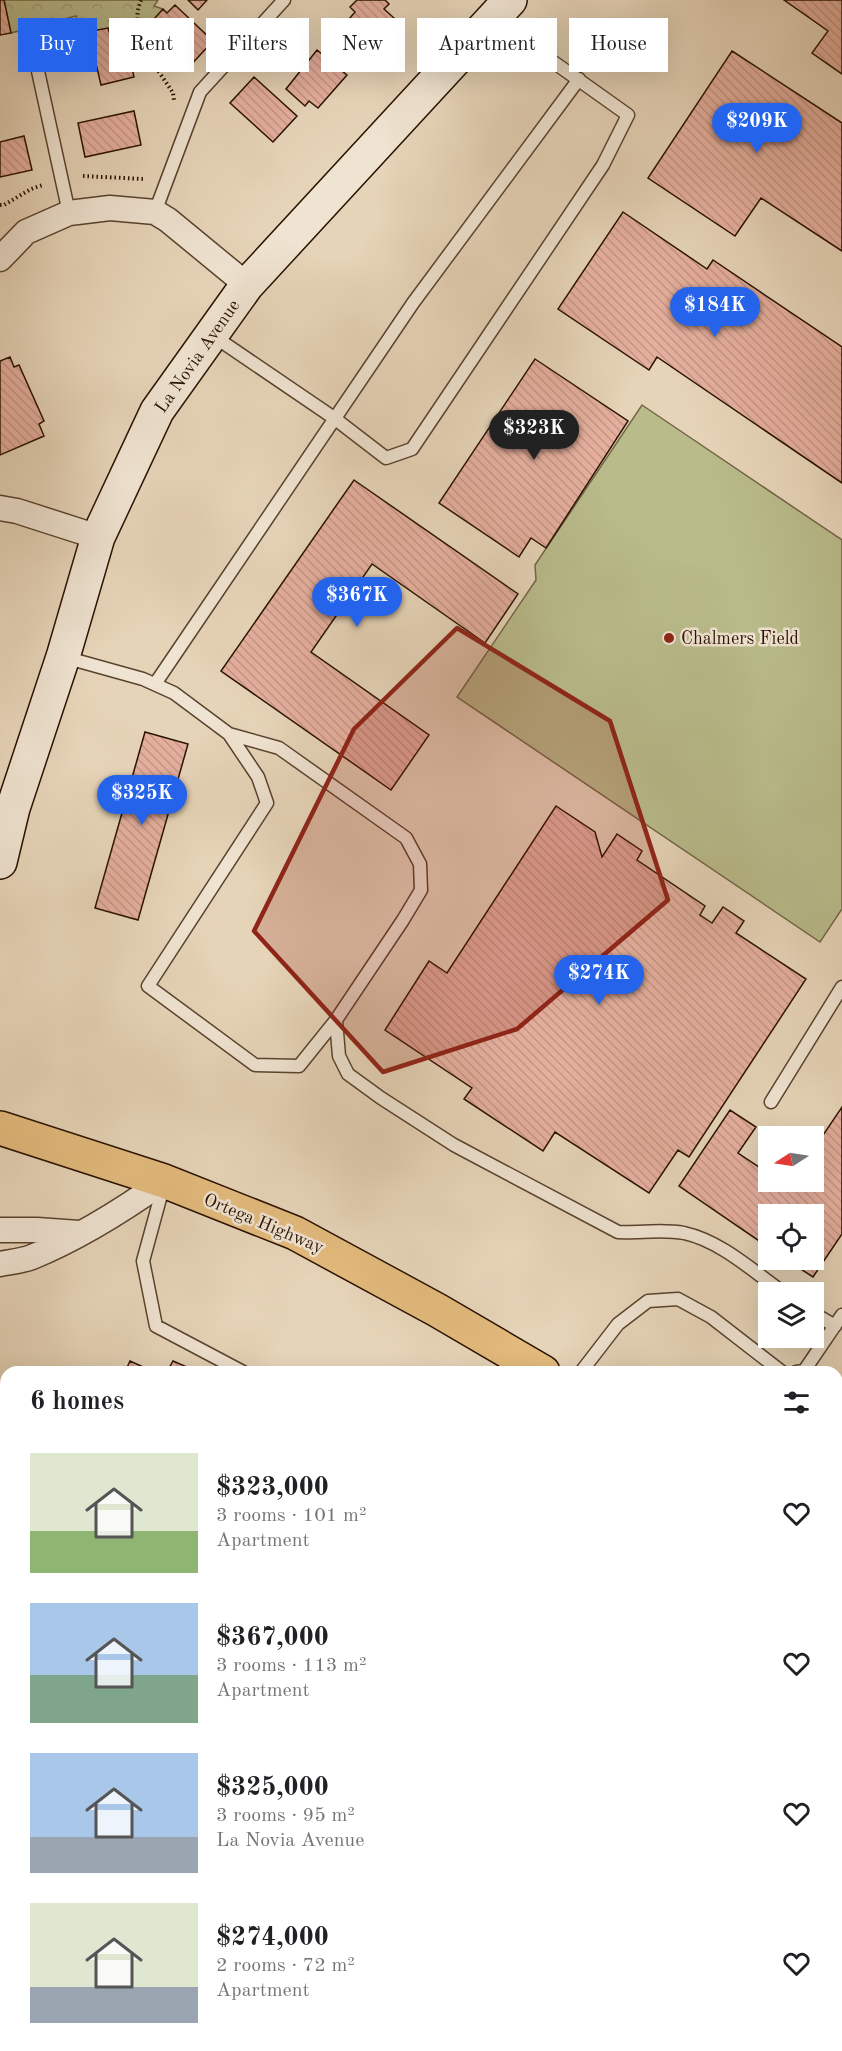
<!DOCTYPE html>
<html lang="en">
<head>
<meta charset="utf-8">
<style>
	body { margin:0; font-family:"Old Standard TT",serif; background:#f2f2f2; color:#202124; height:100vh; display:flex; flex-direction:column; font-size:22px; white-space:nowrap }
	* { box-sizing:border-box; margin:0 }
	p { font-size:20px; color:#757577 }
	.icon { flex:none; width:33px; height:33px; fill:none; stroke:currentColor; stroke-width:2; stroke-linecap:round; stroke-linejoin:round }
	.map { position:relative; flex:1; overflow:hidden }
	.side { position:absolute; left:0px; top:1366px; width:843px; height:686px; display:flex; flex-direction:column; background:#fff; border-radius:18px 18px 0 0; box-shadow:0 6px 24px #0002 }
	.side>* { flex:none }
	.top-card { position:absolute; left:18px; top:18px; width:807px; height:54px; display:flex; gap:12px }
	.needle { width:39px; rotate:258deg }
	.tools { position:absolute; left:758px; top:1126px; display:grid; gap:12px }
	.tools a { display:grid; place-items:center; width:66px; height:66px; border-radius:0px; background:#fff; box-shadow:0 6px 24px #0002; font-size:30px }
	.price { position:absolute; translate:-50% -51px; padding:0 14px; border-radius:21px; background:#2563eb; color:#fff; font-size:20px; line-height:39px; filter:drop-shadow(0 2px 3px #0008) }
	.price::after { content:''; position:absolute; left:50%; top:36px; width:18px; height:14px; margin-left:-9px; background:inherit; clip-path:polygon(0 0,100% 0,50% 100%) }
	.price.selected { background:#222; color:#fff }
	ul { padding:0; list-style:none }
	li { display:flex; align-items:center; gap:18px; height:150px; padding:0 30px }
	li span { display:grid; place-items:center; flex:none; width:168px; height:120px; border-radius:0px; color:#555 }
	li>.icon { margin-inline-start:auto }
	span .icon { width:72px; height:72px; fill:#fffc; stroke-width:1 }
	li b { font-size:26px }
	h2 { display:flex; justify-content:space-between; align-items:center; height:72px; padding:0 30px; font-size:26px }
	.chip { padding:0 21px; border-radius:0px; background:#fff; box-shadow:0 6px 24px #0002; font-size:21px; line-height:54px }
	.chip.selected { background:#2563eb; color:#fff }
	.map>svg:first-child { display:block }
	.park { fill:url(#park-crowns); stroke:#726646; stroke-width:1.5 }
	.garden { fill:#b9bb8b; stroke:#726646; stroke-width:1.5 }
	.building { fill:url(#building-back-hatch); stroke:#2a1200; stroke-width:1.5 }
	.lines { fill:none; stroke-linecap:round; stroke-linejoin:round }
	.service-casing { stroke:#59422e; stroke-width:15 }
	.minor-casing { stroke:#59422e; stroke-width:27 }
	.secondary-casing { stroke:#2a1200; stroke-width:36 }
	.primary-casing { stroke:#2a1200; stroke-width:36 }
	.path { stroke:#2a1200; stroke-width:4; stroke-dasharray:1.5 3; stroke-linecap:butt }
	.service { stroke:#efe3d1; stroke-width:12 }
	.minor { stroke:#efe3d1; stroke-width:24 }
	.secondary { stroke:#efe3d1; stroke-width:33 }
	.primary { stroke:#e3ba7c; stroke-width:33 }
	.marked { fill:#8f2418; fill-opacity:0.2; stroke:#8f2418; stroke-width:4.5; stroke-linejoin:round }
	.poi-dot { fill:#8f2418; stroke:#efe3d1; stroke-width:2 }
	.labels { text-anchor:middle; stroke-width:5; stroke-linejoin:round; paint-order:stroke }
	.street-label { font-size:18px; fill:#2a1200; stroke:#efe3d1 }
	.poi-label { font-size:18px; fill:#2a1200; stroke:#efe3d1; text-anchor:start }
</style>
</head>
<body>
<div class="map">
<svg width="842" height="2051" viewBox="0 0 842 2051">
	<defs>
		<pattern id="park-crowns" width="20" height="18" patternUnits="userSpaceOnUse" patternTransform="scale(1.5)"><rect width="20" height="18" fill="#b9bb8b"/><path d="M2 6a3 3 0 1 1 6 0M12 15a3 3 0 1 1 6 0" fill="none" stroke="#9fa076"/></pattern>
		<pattern id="building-back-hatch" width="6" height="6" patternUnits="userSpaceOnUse" patternTransform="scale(1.5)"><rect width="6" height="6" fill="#e5af9e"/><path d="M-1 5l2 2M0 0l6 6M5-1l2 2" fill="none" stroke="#c59686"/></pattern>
	</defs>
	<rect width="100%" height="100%" fill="#e6d4b8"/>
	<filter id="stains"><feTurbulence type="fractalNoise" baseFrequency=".00333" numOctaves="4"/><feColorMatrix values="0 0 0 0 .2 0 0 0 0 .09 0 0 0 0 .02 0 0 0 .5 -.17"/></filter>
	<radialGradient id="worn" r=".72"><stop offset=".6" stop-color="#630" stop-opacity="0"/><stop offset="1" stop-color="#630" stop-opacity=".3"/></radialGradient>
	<path class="park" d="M4,0H158L154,6L163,9L147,27L110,35L108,28L82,33L76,16L11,33Z"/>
	<path class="garden" d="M642,405L842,540V909L820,942L457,697L536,580L535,565Z"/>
	<path class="building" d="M0,0H4L11,33L0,35Z
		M188,0H207L198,10Z
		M357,0H385L389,4L384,9L394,18L363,54L338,32L355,12L350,7Z
		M784,0H842V74L812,53L828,31Z
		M175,5L213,41L189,67L147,27L163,9L167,13Z
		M108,28L110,35L121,33L126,51L128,50L134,77L101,85L95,59L89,60L82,33Z
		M317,50L347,75L318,108L309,101L305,106L286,89Z
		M732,51L842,123V251L761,198L735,236L648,178Z
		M254,77L297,116L273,142L230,103Z
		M134,111L141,145L85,157L78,123Z
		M24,136L32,170L0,177V142Z
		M623,212L707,269L713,260L842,347V483L657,357L649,370L558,309Z
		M10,357L14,367L19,365L44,421L39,424L44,436L0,455V361Z
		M535,359L628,421L546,548L531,538L519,557L439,503Z
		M354,480L518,594L485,643L372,564L311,652L429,735L391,790L221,671Z
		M145,732L188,744L138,920L95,908Z
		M556,806L595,832L602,857L617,834L642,851L637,860L705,906L700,915L712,923L723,907L744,921L736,933L806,979L689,1157L678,1150L649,1193L555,1132L543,1151L464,1099L472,1088L385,1030L429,961L447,973Z
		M842,1107V1234L813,1277L787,1260H813V1215H768V1247L679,1186L730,1110L756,1127L738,1153L768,1173V1182H781L788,1187L791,1182H813V1150Z
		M130,1361L154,1372H125Z
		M173,1361L187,1367L184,1372H167Z
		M6,1695V1790L0,1791V1696Z
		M837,1894L842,1895V1967L837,1965Z
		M6,1929V2013L0,2014V1930Z
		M246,2046H298L295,2051H256Z
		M323,2046H360L358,2051H324L326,2047Z"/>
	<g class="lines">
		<defs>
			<path id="service" d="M36,62L69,213
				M155,212L200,92L284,0
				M212,335L334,418L386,458L412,449L603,165L628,115L545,56L477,41
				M64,657L143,679L174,693L229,734L258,777L267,803L148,986L255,1065L299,1066L336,1020
				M155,684L413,303L579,79
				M229,734L279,748L406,838L420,864L421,890L403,920L336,1020L339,1056L348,1074L381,1098L454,1145L618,1232C640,1233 663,1229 684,1233C721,1241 754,1272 784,1293
				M771,1102L842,987
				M164,1184L143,1261L156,1326L243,1372
				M813,1313L835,1326
				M581,1372L618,1324L648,1301L678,1299L711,1317L782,1372
				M796,1372L804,1371L842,1315
				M837,1403L842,1397
				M837,1432L842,1436"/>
			<path id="minor" d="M0,259L26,232L69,213L110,208L155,212L168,220L247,285
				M0,508L17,511L98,537
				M0,1230H37L79,1233
				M0,1264C10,1262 22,1261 32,1257C79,1238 123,1210 164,1181
				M0,1853L6,1852
				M837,2039L842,2044
				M468,2051L470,2046"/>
			<path id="secondary" d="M0,862L13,808L63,657L98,537L157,411L247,285L510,0"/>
			<path id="primary" d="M0,1128L164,1181L295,1233L437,1310L543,1372
				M837,1608L842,1613"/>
		</defs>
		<use href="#service" class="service-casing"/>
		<use href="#minor" class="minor-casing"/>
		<use href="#secondary" class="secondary-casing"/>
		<use href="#primary" class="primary-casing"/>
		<path class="path" d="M141,0C127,33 156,66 173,93L174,100
			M83,176L144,179
			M0,205H4L31,189L43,185"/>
		<use href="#service" class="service"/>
		<use href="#minor" class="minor"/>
		<use href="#secondary" class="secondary"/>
		<use href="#primary" class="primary"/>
	</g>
	<path class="marked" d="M457,628L610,721L668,900L517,1029L383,1072L254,931L354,729Z"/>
	<circle class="poi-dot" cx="669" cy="638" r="6"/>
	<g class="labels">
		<g class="street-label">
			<text transform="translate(197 356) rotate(-55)" y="6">La Novia Avenue</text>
			<text transform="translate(264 1223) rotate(23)" y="6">Ortega Highway</text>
		</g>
		<g class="poi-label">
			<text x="681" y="644">Chalmers Field</text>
		</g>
	</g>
	<rect width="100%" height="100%" filter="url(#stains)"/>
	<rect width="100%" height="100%" fill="url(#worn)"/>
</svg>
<div class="tools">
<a><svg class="needle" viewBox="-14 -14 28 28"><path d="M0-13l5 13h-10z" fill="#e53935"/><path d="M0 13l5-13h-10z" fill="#757577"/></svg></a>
<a><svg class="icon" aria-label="locate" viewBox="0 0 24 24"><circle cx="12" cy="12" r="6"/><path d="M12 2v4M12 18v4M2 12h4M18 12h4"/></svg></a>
<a><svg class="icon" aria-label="layers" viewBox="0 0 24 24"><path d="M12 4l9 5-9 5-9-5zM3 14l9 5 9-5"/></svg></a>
</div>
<b class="price" style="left:757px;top:154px">$209K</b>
<b class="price" style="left:715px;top:338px">$184K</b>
<b class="price selected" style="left:534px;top:461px">$323K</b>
<b class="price" style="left:357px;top:628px">$367K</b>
<b class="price" style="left:142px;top:826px">$325K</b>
<b class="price" style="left:599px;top:1006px">$274K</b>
<div class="top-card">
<a class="chip selected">Buy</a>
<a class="chip">Rent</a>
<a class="chip">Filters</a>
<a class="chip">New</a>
<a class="chip">Apartment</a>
<a class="chip">House</a>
</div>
<section class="side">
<h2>6 homes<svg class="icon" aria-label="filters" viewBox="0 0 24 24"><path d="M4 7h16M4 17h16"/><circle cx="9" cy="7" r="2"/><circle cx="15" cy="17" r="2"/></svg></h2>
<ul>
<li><span style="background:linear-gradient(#dfe7d0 65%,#8fb573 0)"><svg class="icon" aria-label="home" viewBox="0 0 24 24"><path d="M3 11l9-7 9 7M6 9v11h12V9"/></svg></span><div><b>$323,000</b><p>3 rooms · 101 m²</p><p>Apartment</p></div><svg class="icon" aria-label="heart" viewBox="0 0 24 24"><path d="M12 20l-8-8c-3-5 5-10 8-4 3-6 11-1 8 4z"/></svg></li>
<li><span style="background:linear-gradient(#a9c7e8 60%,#7fa58c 0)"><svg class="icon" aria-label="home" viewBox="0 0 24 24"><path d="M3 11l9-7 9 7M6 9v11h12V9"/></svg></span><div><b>$367,000</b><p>3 rooms · 113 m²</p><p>Apartment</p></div><svg class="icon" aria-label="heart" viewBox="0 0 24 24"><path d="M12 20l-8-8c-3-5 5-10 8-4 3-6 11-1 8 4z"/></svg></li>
<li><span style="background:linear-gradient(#a9c7e8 70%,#9aa5b1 0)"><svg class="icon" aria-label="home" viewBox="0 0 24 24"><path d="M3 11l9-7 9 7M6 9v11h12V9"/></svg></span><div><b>$325,000</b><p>3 rooms · 95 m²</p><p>La Novia Avenue</p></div><svg class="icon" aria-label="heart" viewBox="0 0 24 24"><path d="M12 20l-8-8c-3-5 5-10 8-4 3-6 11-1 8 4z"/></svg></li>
<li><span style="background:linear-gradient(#dfe7d0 70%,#9aa5b1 0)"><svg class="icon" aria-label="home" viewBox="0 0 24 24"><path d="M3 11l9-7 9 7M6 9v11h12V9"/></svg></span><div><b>$274,000</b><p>2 rooms · 72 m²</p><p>Apartment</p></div><svg class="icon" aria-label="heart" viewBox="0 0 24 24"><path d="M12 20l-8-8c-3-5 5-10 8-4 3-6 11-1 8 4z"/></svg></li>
</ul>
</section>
</div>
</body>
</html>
